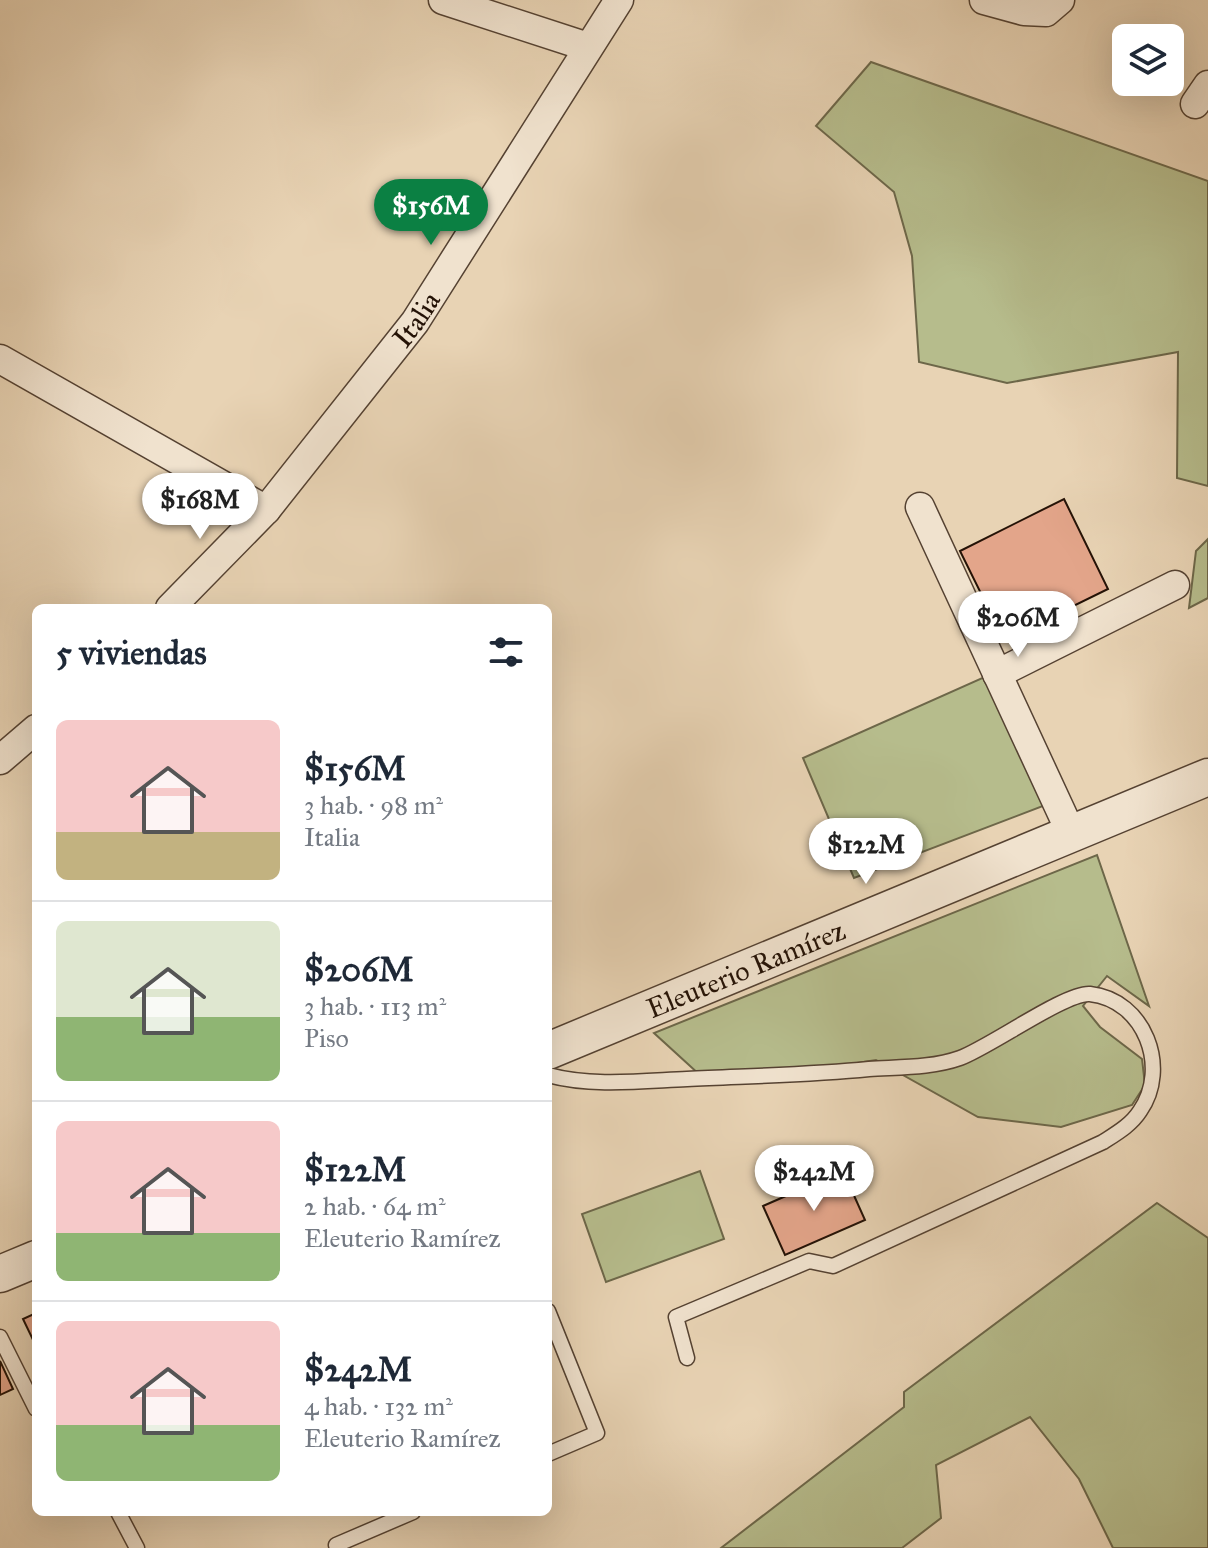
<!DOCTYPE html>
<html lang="es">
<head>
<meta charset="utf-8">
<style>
	body { margin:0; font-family:"IM FELL Great Primer",serif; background:#f2f2f3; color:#1f2937; height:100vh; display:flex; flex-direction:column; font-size:30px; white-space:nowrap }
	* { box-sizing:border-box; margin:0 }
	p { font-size:26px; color:#747a83 }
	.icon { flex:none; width:44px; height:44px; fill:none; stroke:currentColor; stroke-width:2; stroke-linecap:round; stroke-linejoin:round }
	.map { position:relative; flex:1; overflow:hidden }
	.side { position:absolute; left:32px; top:604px; width:520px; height:912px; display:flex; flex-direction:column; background:#fff; border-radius:12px; box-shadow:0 8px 32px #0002 }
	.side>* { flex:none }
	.tools { position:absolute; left:1112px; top:24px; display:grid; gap:16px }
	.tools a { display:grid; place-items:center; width:72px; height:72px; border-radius:12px; background:#fff; box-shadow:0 8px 32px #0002; font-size:40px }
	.price { position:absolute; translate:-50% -68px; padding:0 18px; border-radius:28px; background:#fff; color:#222; font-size:26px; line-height:52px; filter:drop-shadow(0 2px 4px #0008) }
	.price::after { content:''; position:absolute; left:50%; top:48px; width:24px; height:18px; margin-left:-12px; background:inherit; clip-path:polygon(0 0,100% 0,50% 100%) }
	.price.current { background:#0b8043; color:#fff }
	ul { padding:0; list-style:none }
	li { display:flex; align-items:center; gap:24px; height:200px; padding:0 24px }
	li+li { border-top:2px solid #e0e1e3 }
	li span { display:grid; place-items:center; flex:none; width:224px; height:160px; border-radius:12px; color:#555 }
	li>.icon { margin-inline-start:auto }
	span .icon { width:96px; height:96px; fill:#fffc; stroke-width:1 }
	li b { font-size:34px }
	h2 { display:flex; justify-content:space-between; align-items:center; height:96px; padding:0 24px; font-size:34px }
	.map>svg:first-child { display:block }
	.green { fill:#b6bc8c; stroke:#6d6749; stroke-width:2 }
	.building { fill:#e3a58a; stroke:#241206; stroke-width:2 }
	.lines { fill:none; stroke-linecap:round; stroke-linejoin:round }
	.service-casing { stroke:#554232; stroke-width:17 }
	.minor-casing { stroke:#554232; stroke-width:31 }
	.tertiary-casing { stroke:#554232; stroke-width:39 }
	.service { stroke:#f0e2ce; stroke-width:14 }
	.minor { stroke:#f0e2ce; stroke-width:28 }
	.tertiary { stroke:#f0e2ce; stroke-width:36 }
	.labels { text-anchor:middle; stroke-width:7; stroke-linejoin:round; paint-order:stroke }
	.street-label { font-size:28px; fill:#241206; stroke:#f0e2ce }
</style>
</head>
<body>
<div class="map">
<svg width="1208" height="1548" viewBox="0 0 1208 1548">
	<rect width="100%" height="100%" fill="#e8d3b4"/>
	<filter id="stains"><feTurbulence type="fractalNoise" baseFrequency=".0025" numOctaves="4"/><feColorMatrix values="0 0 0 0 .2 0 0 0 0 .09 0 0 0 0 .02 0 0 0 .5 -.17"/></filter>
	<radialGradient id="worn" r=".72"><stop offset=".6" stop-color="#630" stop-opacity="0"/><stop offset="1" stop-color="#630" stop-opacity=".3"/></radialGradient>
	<path class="green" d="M871,62L1208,181V486L1177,478L1178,352L1007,383L919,362L912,256L894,192L816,126Z
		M1208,539V598L1189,608L1196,551Z
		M989,675L1043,806L854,878L803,758Z
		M1097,855L1149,1006L1107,976L1083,1006L1100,1027L1142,1059L1145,1085L1132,1105L1061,1127L978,1117L876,1060L805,1071L701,1076L654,1033Z
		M700,1171L724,1239L606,1282L582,1214Z
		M1157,1203L1208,1238V1548H1113L1079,1479L1030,1417L936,1465L941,1518L902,1548H721L904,1407V1392Z"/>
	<path class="building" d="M1064,499L1108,589L1004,640L960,551Z
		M843,1171L865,1220L785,1255L763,1206Z
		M36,1313V1346L23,1319Z
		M0,1361L13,1389L0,1395Z"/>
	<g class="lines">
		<defs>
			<path id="service" d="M548,1075C592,1087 642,1081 687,1079C748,1076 809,1075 869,1069C899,1067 932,1068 960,1058C990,1047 1066,992 1090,994C1145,1000 1170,1068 1140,1111C1131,1125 1117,1133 1103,1142L833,1266L809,1261L676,1317L687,1358
				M548,1311L597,1433L548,1454
				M0,1337L36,1409
				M118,1512L137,1548
				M337,1548L336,1545L413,1512"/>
			<g id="minor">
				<path d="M443,0L588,47"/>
				<path d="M984,0L1024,11L1046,12L1060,0"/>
				<path d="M1195,104L1208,85"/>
				<path d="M0,359L266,510"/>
				<path d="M920,507L1071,833"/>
				<path id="s1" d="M170,608L266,510L415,322L619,0"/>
				<path d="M997,674L1175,585"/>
				<path d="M0,760L36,729"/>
			</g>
			<g id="tertiary">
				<path id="s2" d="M548,1051L1208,777"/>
				<path d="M0,1274L36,1259"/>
			</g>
		</defs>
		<use href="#service" class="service-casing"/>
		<use href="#minor" class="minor-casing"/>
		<use href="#tertiary" class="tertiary-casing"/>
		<use href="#service" class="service"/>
		<use href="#minor" class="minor"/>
		<use href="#tertiary" class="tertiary"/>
	</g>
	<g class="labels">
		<g class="street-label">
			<text dy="10" stroke="none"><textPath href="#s1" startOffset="380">Italia</textPath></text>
			<text dy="10" stroke="none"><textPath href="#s2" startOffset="214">Eleuterio Ramírez</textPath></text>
		</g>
	</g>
	<rect width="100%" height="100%" filter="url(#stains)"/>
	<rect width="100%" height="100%" fill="url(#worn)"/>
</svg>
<div class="tools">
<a><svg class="icon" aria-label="layers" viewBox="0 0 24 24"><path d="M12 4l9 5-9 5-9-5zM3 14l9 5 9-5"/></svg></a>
</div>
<b class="price current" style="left:431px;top:247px">$156M</b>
<b class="price" style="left:200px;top:541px">$168M</b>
<b class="price" style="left:1018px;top:659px">$206M</b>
<b class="price" style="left:866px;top:886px">$122M</b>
<b class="price" style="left:814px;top:1213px">$242M</b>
<section class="side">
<h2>5 viviendas<svg class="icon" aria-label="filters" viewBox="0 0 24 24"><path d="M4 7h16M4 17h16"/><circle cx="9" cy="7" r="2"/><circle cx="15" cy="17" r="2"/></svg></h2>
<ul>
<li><span style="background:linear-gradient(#f6c9c9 70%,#c2b280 0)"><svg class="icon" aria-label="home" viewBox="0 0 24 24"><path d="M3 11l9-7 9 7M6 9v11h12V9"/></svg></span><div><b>$156M</b><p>3 hab. · 98 m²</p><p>Italia</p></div></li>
<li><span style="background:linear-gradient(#dfe7d0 60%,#8fb573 0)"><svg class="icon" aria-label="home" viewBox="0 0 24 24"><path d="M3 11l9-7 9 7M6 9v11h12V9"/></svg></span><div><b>$206M</b><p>3 hab. · 113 m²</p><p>Piso</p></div></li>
<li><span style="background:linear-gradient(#f6c9c9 70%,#8fb573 0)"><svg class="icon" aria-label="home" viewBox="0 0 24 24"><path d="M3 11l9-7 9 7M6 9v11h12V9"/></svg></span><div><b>$122M</b><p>2 hab. · 64 m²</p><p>Eleuterio Ramírez</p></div></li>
<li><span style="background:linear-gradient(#f6c9c9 65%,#8fb573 0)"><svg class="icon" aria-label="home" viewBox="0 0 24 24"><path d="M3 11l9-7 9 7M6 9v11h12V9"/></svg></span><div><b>$242M</b><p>4 hab. · 132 m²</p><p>Eleuterio Ramírez</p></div></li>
</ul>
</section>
</div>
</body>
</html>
